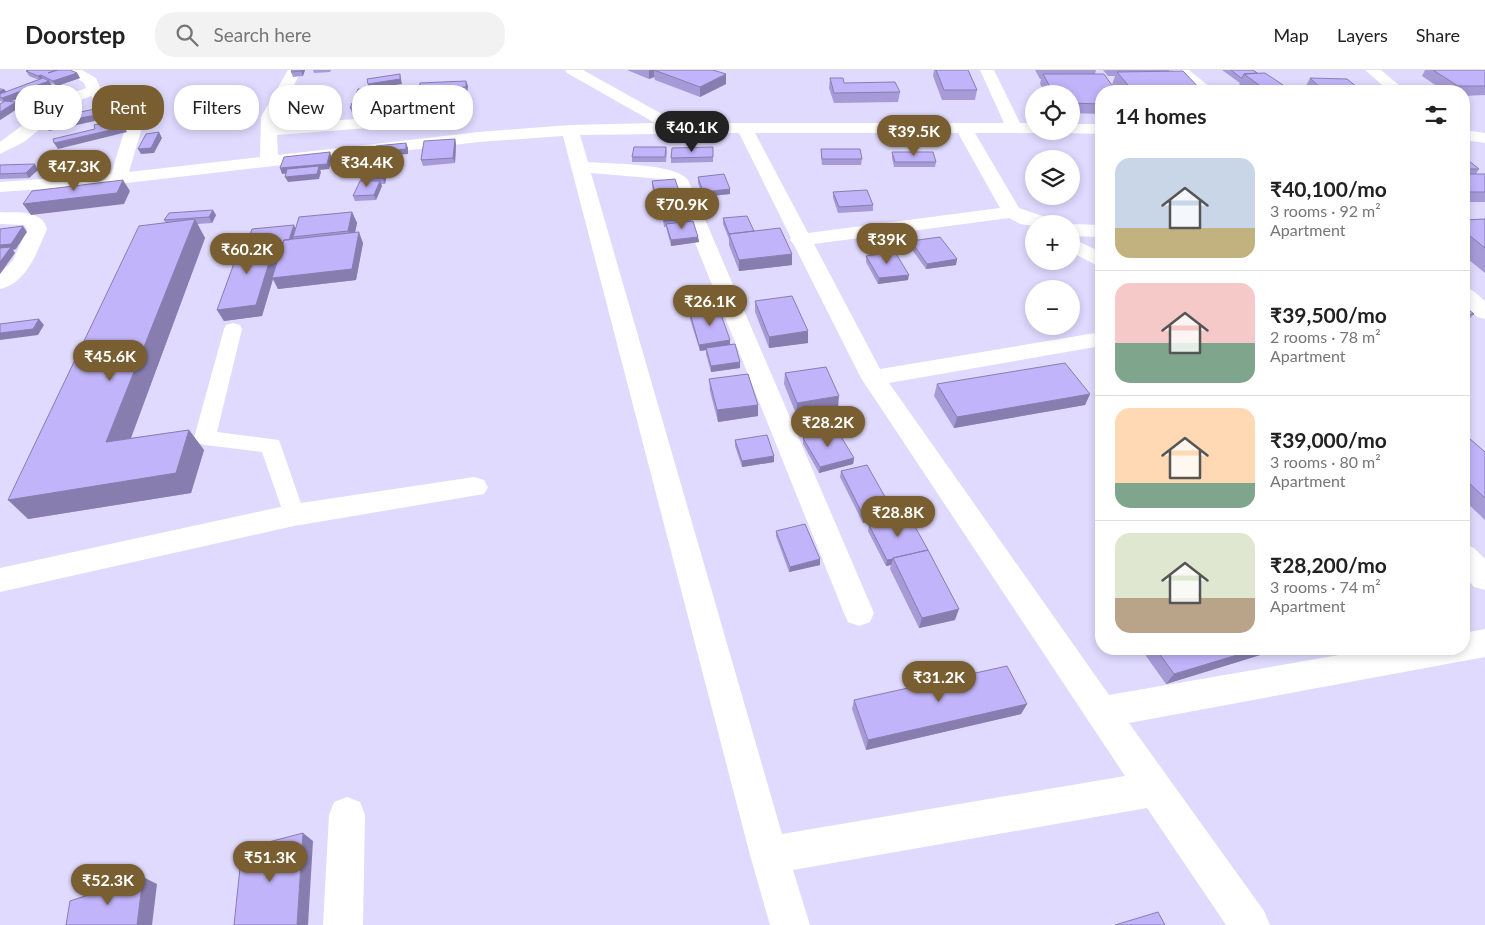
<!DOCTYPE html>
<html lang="en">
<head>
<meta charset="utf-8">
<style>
	body { margin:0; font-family:Lato,sans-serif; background:#f2f2f2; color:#222; height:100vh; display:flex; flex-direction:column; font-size:19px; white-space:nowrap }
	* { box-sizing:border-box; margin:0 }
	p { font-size:16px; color:#767676 }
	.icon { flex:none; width:28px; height:28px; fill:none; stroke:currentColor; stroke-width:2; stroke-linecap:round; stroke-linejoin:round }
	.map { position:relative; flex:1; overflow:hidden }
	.panel { position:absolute; left:1095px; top:15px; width:375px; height:570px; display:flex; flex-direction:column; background:#fff; border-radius:20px; box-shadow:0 2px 8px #0003 }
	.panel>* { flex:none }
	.top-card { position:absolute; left:15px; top:15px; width:475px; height:45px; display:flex; gap:10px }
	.tools { position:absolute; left:1025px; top:15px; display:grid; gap:10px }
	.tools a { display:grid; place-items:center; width:55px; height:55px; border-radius:50%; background:#fff; box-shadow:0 2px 8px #0003; font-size:25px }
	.price { position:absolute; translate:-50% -42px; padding:0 11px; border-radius:18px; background:#785e30; color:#fff; font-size:16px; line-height:32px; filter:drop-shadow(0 1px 2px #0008) }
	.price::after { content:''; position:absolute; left:50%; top:30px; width:15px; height:11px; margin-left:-8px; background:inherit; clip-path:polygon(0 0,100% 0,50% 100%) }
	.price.active { background:#222; color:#fff }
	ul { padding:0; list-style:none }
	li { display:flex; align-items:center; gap:15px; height:125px; padding:0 20px }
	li+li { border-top:1px solid #e0e0e0 }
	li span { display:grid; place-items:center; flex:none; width:140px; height:100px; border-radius:15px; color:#555 }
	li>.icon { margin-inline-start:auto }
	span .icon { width:60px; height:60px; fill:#fffc; stroke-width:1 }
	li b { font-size:21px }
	h2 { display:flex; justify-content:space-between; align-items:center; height:60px; padding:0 20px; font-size:21px }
	.chip { padding:0 18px; border-radius:20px; background:#fff; box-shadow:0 2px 8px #0003; font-size:18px; line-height:45px }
	.chip.active { background:#785e30; color:#fff }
	header { display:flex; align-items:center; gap:30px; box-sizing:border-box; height:70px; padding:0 25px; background:#fff; border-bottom:1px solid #e0e0e0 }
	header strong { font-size:24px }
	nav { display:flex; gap:28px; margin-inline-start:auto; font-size:18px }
	.search { width:350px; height:45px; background:#f2f2f2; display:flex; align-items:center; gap:12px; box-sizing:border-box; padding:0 18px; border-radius:20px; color:#767676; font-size:19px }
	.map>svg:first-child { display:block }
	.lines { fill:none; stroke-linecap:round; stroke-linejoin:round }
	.service { fill:#fff; fill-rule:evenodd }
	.minor { fill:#fff; fill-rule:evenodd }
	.tertiary { fill:#fff; fill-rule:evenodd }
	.wall { fill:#a69bd7 }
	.shaded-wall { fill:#877eaf }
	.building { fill:#c1b4fa; stroke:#877eaf }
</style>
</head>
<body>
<header>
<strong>Doorstep</strong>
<div class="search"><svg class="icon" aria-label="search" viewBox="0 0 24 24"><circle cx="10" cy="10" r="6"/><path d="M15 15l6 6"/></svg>Search here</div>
<nav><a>Map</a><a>Layers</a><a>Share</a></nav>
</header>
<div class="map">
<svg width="1485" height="855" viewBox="0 0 1485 855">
	<rect width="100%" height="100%" fill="#dfdafe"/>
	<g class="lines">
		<path class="service" d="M233,253L240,255L242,259L217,362L279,370L305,445L302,451L294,454L286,451L262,382L205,375L198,373L194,368L224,259L226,255Z"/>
		<path class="minor" d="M64,0H82L96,8L101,19L141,61L129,102L260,87L261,47L288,0H302L277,47V55L368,48L374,50L376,53L374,56L368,58L277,65L278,85L479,62L570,55L655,53L567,3L565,0H583L678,53H1004L980,0H994L1020,53H1034V61H1040L1034,63H975L1019,138L1054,150L1057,154H1034V156L1020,154L1009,148L814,174L880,299L1101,262V276L889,313L1109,625L1374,579H1464V563L1485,559V587L1129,653L1264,841L1270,855H1226L1147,738L793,800L810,855H770L750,785L563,66L479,72L118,114L0,122V112L111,104L124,62L91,26L71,34L24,72L0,84V72L59,28L86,18L84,13ZM739,63L791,168L790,170L794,175L861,308L1125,706L782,764L591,103L662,109L671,113L844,543L848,552L859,556L870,552L874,543L688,110C676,93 609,94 588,92L580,65ZM755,63H958L1000,138L808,163Z
			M1173,0H1189L1215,21H1198Z
			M1365,0H1381L1406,21H1389Z
			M1071,54H1101V64L1065,63L1064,61H1071Z
			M1464,60L1485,63V73L1464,70Z
			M0,142C16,143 42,139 47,159C37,182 27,213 0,219V204L13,190L27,159L24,155L0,154Z
			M1071,154L1101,155V167L1071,166Z
			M1071,168L1101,182V196L1094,194L1071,182Z
			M1464,219L1472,220L1485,231V249L1477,247L1464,236Z
			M1464,474L1474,478L1485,489V520L1474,517L1464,505Z
			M347,727L360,732L365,745L363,855H323L329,745L334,732Z"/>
		<path class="tertiary" d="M474,407L484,410L488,417L484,424L294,456L0,522V498L294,434Z"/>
	</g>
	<path class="wall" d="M292,0H305L303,6L293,7L291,2Z
		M313,0H331L330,2L314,3Z
		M627,0H713L726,14L700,27L655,10L654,7L649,9Z
		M934,0H968L977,20L975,30H942L933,6Z
		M1035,0H1096L1095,4L1101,21V44L1071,43V24H1046L1040,14L1041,9H1040Z
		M1103,0H1169V1L1202,21H1117L1112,15L1115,6H1108Z
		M1222,0H1253L1292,21H1249L1239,14L1240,13Z
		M1425,0H1485V25L1464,26V21H1444L1422,6Z
		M26,1L77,3L80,8L57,16L51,13L52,16L10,32L20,37L0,50V34L3,32L0,31V18L4,19L6,22L39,10L29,6Z
		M830,8L844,13L900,22L898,32L834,33L829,18Z
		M1310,8L1362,21H1308L1305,18Z
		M468,16L467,22L420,25L419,20Z
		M397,18L399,23L395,34H394L395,36V41L381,42L380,37L378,42L352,43L350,38L354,33V31L385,23Z
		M340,44L337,52L278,56L276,51Z
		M455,69L456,74L455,93L423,96L421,90Z
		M666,77L667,82L666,92H632V87Z
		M713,77V92L671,93V88Z
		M821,79L862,89L861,95H822L821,85Z
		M892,82L936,92L935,97H894L892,88Z
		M1464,87L1479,99L1476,104H1485V132H1464Z
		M0,95L38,100L29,108L0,109Z
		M387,104L385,114H381L382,116L376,130L355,131L353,126L361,111V110Z
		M698,107L730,124L703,127L698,113Z
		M652,111L680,124V130L656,132L652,117Z
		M833,122L873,135V141L838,143L833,128Z
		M661,136L691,149V151L698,167L699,172L671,176L666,157H664Z
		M352,142L357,153L355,163L363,173L356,210L278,219L273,209L262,246L224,251L217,240L294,155L295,159Z
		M216,145L212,153L197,154L205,168L131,368L189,360L204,380L191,423L28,449L166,153L164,150Z
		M723,148L754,161L792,184V195L739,201L729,175V169L723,154Z
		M1485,149V203L1464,186V150Z
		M911,171L957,189L956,195L926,199L910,177Z
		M866,186L908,210L878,214L866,192Z
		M755,231L808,273L769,278L755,242Z
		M1464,236L1474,244L1464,255Z
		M690,243L730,275L740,298L711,302L706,284V280L700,281L690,249Z
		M785,303L838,338L796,344L784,314Z
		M709,309L758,346L718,352L710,321Z
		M937,314L1090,324L1085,335L954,358L934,326Z
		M803,368L854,388L853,394L819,403L803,374Z
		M1464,368L1485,382V450L1464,430Z
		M735,370L774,386V392L742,397L735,376Z
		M841,401L891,447L863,453L840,407Z
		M869,455L928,481L955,550L919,558L890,499L891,495L886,496L868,461Z
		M776,461L820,495L789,502L776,466Z
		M1141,579H1273L1270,582L1166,614Z
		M854,630L1027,634L1021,644L866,680L852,639Z"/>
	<path class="shaded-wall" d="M301,0H305L303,6L301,1Z
		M649,0H670H654V7L649,9Z
		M77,3L80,8L57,16L53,11Z
		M400,4L402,14L369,19L368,14Z
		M726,4V14L700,27V17Z
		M41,5L44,10L41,11L38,6Z
		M49,11L52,16L5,33L2,28Z
		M466,11L468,16L467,22L466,17Z
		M383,18L385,23L381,35L379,30Z
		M397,18L399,23L395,34L394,28Z
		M4,19L8,24L0,27V21Z
		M394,31L395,36V41L393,36Z
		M16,32L20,37L0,50V42Z
		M378,32L380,37L378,42L376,37Z
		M100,38L103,43L104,49L49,61L45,55Z
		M338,39L340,44L337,52L335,46Z
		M120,49L127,62L58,79L54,73L124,57Z
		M159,62L162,68L154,83L141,84L138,79Z
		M455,69L456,74L455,93L453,88Z
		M406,73L408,78V84L377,87L375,82Z
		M373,77L375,82L373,95L336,99L334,93Z
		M330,82L332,88L329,99L320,100L321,102L319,109L288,112L285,107L318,100L282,104L280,98Z
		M35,94L38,100L29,108L26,103Z
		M385,99L387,104L385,114L383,108Z
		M123,110L130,121L124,134L31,145L23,134Z
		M380,111L382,116L376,130L374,125Z
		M730,119V124L703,127V122Z
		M680,124V130L656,132V127Z
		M213,140L216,145L212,153L209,147Z
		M352,142L357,153L353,172L348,161Z
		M195,149L205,168L122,392L106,372Z
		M294,155L296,161L293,167L294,169L291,178L280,179L281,181L359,162L363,173L356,210L278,219L273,209L262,246L224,251L217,240L276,170Z
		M23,156L27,162L16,179L13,180L15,183L0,204V175Z
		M698,167L699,172L671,176V170Z
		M792,184V195L739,201V190Z
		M957,189L956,195L926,199L927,194Z
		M909,205L908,210L878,214L879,208Z
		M39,249L44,255L38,265L0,270V263Z
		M808,261V273L769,278V267Z
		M730,270V276L700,281L699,275Z
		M740,292V298L711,302V296Z
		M1090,324L1085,335L954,358L957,347Z
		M839,326L838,338L796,344L797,333Z
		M758,335V346L718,352L717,340Z
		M189,360L204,380L191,423L28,449L8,430Z
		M774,386V392L742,397V391Z
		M854,388L853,394L819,403L820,397Z
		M893,441L891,447L863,453L864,447Z
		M820,489V495L789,502L790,497Z
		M893,489L891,495L886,496L887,490Z
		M959,539L955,550L919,558L922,548Z
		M1257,579H1273L1270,582L1166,614L1174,604Z
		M1027,634L1021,644L866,680L868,670Z
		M303,763L313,771L308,855H297Z
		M143,807L157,814L152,855H137Z"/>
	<path class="building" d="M29,0H56L48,3L58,0H70L77,3L53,11L41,5L38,6L26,1Z
		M292,0H301V1L291,2Z
		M654,0H713L726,4L700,17Z
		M936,0H968L977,20H944Z
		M1231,0H1253L1257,3L1244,4L1242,8H1241Z
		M1433,0H1485V16H1458Z
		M1183,1L1202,21H1133L1117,2Z
		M1265,3L1292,21H1267L1244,4Z
		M400,4V9L368,14L367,9Z
		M1043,4H1104L1116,21H1101V34L1071,33V24H1054Z
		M43,8L49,11L2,28L0,27V24Z
		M830,8H843L844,13L895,12L900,22L834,23Z
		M1310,8L1347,9L1362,21H1324Z
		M466,11V17L419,20L420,13Z
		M383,18L379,30L354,31L358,19Z
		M397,18L394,28L383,29L386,19Z
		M5,31L16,32L0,42V34Z
		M394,31L393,36L380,37L381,32Z
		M378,32L376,37L350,38L352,33Z
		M100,38L101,44L45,55V49Z
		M338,39L335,46L276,51L279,43Z
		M120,49L124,57L54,73L53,69L95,59L94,55Z
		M159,62L151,78L138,79L146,64Z
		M455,69L453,88L421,90L424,71Z
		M406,73V79L375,82L376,76Z
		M373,77L371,89L334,93L336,81Z
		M634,77H666L665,87H632Z
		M713,77V87L671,88L672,78Z
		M821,79H860L862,89H822Z
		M330,82L327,94L280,98L284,87Z
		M892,82H933L936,92H895Z
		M1464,87L1479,99H1464Z
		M35,94L26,103L0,104V95Z
		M319,96L317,104L285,107L287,99Z
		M385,99L383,108L361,110L362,101Z
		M724,104L730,119L703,122L698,107Z
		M1464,104H1485V122H1464Z
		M675,109L680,124L656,127L652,111Z
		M123,110L117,123L23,134L32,121Z
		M360,111H380L374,125L353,126Z
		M867,120L873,135L839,137L833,122Z
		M688,133L691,149L664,151L661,136Z
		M213,140L209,147L164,150L169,143Z
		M352,142L348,161L293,167L299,147Z
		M747,146L754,161L729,164L723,148Z
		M195,149L106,372L189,360L176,403L8,430L139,156Z
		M1485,149V178L1464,161V150Z
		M693,151L698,167L671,170L666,154Z
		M294,155L289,170H284L283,173L278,174L276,170L247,173L252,159Z
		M23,156L11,174L0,175V159Z
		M780,158L792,184L739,190L729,164Z
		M359,162L352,199L272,208L284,170Z
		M940,167L957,189L927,194L911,171Z
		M276,170L256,235L217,240L241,174Z
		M11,177L0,192V178Z
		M895,182L909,205L879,208L866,186Z
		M792,226L808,261L769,267L755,231Z
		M1464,236L1474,244L1464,245Z
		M719,239L730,270L699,275L690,243Z
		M39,249L33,259L0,263V254Z
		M735,274L740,292L711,296L706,278Z
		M1065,293L1090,324L957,347L937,314Z
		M826,297L839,326L797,333L785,303Z
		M748,304L758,335L717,340L709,309Z
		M837,360L854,388L820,397L803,368Z
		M767,365L774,386L742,391L735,370Z
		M1464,368H1469L1485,382V428L1464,408Z
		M867,395L893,441L864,447L841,401Z
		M909,446L928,480L893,488V489L887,490L869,455Z
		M805,454L820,489L790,497L776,461Z
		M928,480L959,539L922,548L893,488Z
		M1156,579H1257L1174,604Z
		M1007,596L1027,634L868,670L854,630Z
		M303,763L297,855H234L242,779Z
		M143,807L137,855H66L70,831Z
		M1158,842L1165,855H1115Z"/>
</svg>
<div class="tools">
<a><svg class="icon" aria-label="locate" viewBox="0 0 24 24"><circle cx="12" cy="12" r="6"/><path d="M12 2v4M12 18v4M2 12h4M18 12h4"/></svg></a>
<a><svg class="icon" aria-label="layers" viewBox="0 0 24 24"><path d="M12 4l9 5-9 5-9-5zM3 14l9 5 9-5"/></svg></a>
<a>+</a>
<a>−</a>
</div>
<b class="price active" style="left:692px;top:83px">₹40.1K</b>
<b class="price" style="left:914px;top:87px">₹39.5K</b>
<b class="price" style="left:367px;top:118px">₹34.4K</b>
<b class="price" style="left:74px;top:122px">₹47.3K</b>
<b class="price" style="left:682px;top:160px">₹70.9K</b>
<b class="price" style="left:887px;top:195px">₹39K</b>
<b class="price" style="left:247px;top:205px">₹60.2K</b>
<b class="price" style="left:710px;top:257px">₹26.1K</b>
<b class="price" style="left:110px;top:312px">₹45.6K</b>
<b class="price" style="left:828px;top:378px">₹28.2K</b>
<b class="price" style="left:898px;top:468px">₹28.8K</b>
<b class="price" style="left:939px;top:633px">₹31.2K</b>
<b class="price" style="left:270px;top:813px">₹51.3K</b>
<b class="price" style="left:108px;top:836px">₹52.3K</b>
<div class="top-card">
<a class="chip">Buy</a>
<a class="chip active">Rent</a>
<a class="chip">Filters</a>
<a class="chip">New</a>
<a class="chip">Apartment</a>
</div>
<section class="panel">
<h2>14 homes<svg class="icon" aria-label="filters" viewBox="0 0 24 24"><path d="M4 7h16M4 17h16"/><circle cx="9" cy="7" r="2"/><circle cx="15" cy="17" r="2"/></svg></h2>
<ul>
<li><span style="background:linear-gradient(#c9d6e8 70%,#c2b280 0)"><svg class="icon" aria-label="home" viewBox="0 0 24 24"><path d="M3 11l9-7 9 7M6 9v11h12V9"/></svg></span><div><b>₹40,100/mo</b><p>3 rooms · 92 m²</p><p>Apartment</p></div></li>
<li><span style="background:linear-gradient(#f6c9c9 60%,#7fa58c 0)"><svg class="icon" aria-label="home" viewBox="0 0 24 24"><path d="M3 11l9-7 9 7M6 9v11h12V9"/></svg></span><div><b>₹39,500/mo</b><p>2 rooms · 78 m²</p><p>Apartment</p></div></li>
<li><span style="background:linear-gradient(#ffd9b3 75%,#7fa58c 0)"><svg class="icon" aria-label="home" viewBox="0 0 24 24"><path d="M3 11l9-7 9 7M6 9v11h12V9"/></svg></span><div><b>₹39,000/mo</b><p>3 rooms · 80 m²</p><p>Apartment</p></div></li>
<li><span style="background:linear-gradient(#dfe7d0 65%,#b9a48a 0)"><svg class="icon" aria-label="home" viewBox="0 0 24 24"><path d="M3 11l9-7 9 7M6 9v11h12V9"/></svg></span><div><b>₹28,200/mo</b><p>3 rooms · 74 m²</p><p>Apartment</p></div></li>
</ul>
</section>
</div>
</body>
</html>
